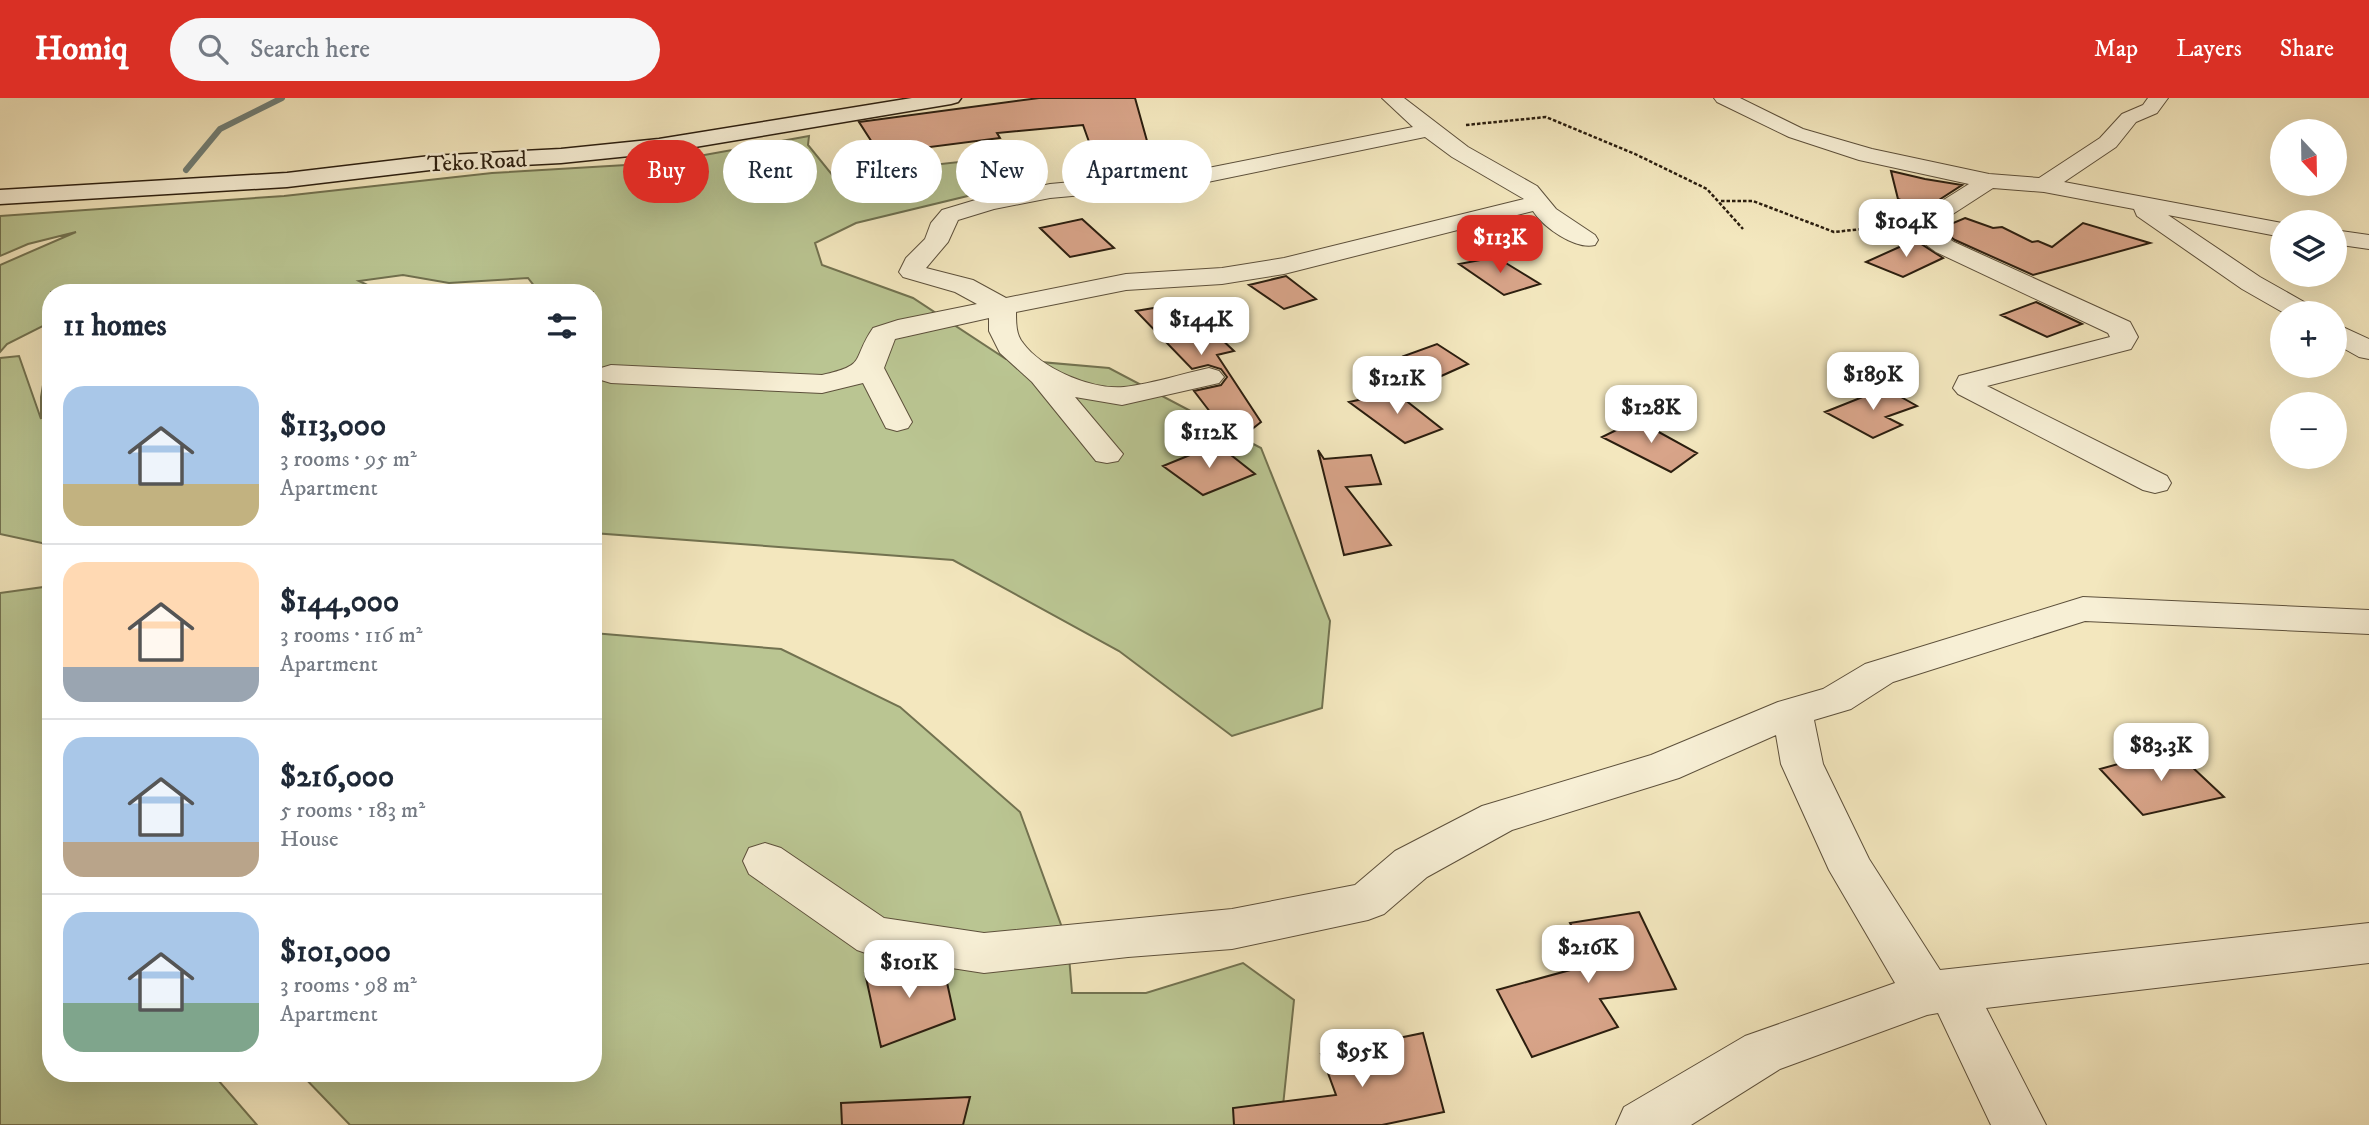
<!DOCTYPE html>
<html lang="en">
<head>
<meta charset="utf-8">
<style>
	body { margin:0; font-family:"IM FELL DW Pica",serif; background:#f6f6f7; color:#1f2937; height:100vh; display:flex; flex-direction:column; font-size:26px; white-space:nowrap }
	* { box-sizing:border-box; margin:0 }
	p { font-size:23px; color:#747a83 }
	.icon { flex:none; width:38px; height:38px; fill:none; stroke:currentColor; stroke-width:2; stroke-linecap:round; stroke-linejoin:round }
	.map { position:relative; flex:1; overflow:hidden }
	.details { position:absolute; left:42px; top:186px; width:560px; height:798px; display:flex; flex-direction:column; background:#fff; border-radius:28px; box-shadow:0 7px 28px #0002 }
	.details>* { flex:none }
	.top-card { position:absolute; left:623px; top:42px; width:665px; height:63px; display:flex; gap:14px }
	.needle { width:46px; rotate:158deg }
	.tools { position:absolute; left:2270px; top:21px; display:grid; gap:14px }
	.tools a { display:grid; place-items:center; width:77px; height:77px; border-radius:50%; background:#fff; box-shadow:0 7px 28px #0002; font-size:35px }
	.price { position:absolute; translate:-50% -60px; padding:0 16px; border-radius:14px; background:#fff; color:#222; font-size:23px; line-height:46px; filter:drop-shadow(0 2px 4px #0008) }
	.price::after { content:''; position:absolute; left:50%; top:42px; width:21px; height:16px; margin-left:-10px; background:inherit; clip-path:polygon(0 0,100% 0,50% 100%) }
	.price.on { background:#d93025; color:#fff }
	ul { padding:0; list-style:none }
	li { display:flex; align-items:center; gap:21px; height:175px; padding:0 21px }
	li+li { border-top:2px solid #e0e1e3 }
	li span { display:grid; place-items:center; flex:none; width:196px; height:140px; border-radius:21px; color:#555 }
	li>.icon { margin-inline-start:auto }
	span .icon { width:84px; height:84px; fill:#fffc; stroke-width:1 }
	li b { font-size:30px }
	h2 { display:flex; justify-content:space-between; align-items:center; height:84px; padding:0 21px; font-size:30px }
	.tag { padding:0 24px; border-radius:32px; background:#fff; box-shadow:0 7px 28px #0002; font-size:24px; line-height:63px }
	.tag.on { background:#d93025; color:#fff }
	header { display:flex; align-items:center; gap:42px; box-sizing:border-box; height:98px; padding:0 35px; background:#d93025; color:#fff }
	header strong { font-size:33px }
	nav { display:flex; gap:38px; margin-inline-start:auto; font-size:24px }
	.search { width:490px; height:63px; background:#f6f6f7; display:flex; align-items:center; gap:18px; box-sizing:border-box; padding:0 24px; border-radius:38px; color:#747a83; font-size:26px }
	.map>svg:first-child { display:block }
	.green { fill:#bac592; stroke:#727250; stroke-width:2 }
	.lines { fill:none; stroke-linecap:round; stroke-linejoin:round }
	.stream { stroke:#707e76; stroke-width:6 }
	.building { fill:#d8a489; stroke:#2b1e0f; stroke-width:2 }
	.street-casing { stroke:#5d503b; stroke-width:2 }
	.secondary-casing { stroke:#2b1e0f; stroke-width:3 }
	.path { stroke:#2b1e0f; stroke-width:2.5; stroke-dasharray:3.5 2; stroke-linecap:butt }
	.street { fill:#f7efd5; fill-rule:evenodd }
	.secondary { fill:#f7efd5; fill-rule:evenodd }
	.labels { text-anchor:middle; stroke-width:5; stroke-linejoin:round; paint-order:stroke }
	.far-street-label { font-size:23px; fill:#2b1e0f; stroke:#f7efd5 }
</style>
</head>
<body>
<header>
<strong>Homiq</strong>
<div class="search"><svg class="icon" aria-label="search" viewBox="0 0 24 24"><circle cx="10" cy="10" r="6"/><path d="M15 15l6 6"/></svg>Search here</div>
<nav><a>Map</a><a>Layers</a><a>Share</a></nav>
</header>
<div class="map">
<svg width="2369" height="1027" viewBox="0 0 2369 1027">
	<rect width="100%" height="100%" fill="#f3e7be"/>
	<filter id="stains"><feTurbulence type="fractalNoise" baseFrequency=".00286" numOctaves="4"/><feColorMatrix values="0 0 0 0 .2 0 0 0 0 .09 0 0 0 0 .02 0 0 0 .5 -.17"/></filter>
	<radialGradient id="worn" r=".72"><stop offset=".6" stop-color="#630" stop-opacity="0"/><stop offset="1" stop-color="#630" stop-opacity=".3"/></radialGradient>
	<path class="green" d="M809,38L808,47L833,78L986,61L996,83L980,95L856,125L815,145L822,167L913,200L1006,261L1109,270L1261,350L1330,523L1322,610L1232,638L1119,553L953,462L593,435V194H539L528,180L449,185L403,177L359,183L376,191L375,194H51V224L7,246L0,254V167L76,134L28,146L0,158V118L284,98L492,75L660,65Z
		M51,239V447L0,436V260L19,258L41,321V299Z
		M51,488V975H212L257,1027H0V495Z
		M593,535L781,551L900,609L1020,714L1068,846L1072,895H1146L1243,865L1294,902L1281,1027H350L300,975H593Z"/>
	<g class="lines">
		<path class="stream" d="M186,72L220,31L282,0"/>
	</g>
	<path class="building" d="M1039,0H1135L1149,50L1093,55L1083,27L997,35L1000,40L907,52L905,48L877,52L859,24Z
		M1891,73L1925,81L1962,87L1925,111L1898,101Z
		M1965,120L1993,130L2002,129L2032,144L2038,143L2052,149L2083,125L2150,145L2033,177L1955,142L1939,131Z
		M1082,121L1114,150L1070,159L1040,130Z
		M1915,142L1943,160L1903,179L1866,164Z
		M1496,159L1540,186L1504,197L1459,166Z
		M1286,178L1316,201L1284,211L1249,187Z
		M2036,204L2082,226L2047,239L2001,217Z
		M1183,205L1234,253L1217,257L1261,324L1251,332L1235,315L1214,319L1194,293L1221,287L1227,279L1221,271L1208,267L1192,271L1136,213Z
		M1437,246L1468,266L1439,279L1404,258Z
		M1885,290L1917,308L1886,319L1902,327L1873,340L1825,314Z
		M1395,294L1442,331L1405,345L1349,304Z
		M1637,322L1697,355L1671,374L1602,339Z
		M1217,346L1255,376L1203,397L1163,368Z
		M1318,352L1324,361L1371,357L1381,386L1346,389L1391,447L1344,457Z
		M2173,651L2224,699L2143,717L2100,671Z
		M1639,814L1676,891L1600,901L1618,929L1532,959L1497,892L1592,866L1570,825Z
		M903,865L944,871L955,921L881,949L865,875Z
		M1423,935L1444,1014L1382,1027H1234L1233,1010L1336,997L1321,956Z
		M970,999L963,1027H842L841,1005Z"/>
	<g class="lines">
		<defs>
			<path id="street" d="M1382,0H1404L1468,49L1537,88L1556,111L1595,137L1598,142L1595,147C1575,152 1543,129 1533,113L1284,176L1222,186L1126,192L1016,214C1016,225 1016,237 1023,245C1042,271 1092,292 1124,289C1152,286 1181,276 1209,270L1219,273L1224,279L1219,285L1122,307L1075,299L1123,356L1118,363L1107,365L1096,363L1032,284L1000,255L989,233V220L895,241L884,270L912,324L908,330L897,333L886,330L863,285L822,295L611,285L601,282L596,276L601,270L611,267L822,277C868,267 851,262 873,230L898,222L977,206L955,194L903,179L899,174L906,160L925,141L931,125L942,112L982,100L1050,86L1193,73L1413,29ZM1425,39L1452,59L1524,101L1284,160L1222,170L1126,176L1006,200L973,182L926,170L948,144L958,122L994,111L1050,100L1193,87Z
				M1714,0H1740L1803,31L1872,51L1989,76L2039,80L2100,40L2122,16L2143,7L2148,0H2168L2157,15L2136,24L2116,49L2064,84L2282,125V139L2168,117L2260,179L2313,209L2317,215H2284L2242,191L2137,118L2134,111L2044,94L1993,90L1942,123L1928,127L1954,144L2130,224L2138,239L2131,251L1987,288L2167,378L2171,385L2167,392L2155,395L2143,392L1958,296L1953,290L1959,278L2110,239L2108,235L1936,154L1896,125L1899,120L1926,113L1969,86L1859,62L1789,39L1717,4Z
				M2334,132L2369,137V151L2334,146Z
				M2334,225L2369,241V261L2359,259L2334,245Z
				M2083,499L2369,512V536L2085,523L1893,584L1851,611L1814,622L1823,666L1869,761L1940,872L2369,825V865L1986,910L2046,1027H1991L1938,915L1927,917L1780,971L1691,1027H1616L1624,1009L1745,938L1895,885L1829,772L1781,666L1776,637L1679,680L1512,732L1427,779L1384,816L1368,822L1232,851L1128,859L984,875L874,858L857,852L749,776L743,763L749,750L765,745L781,750L884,820L984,835L1232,811L1355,787L1395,753L1482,708L1651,657L1778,604L1823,591L1865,566Z"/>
			<path id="secondary" d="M912,0H961L958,4L951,6L659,55L561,65L430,72L287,89L0,106V92L287,75L430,58L561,51L659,41Z"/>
		</defs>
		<use href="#street" class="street-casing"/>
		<use href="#secondary" class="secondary-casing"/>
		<path class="path" d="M1466,27L1546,19L1635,56L1707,91L1743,131
			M1721,103H1753L1834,134L1881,129"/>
		<use href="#street" class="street"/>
		<use href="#secondary" class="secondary"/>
	</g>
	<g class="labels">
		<g class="far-street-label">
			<text transform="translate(477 63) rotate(-3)" y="8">Teko Road</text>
		</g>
	</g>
	<rect width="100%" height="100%" filter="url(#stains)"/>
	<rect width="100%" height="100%" fill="url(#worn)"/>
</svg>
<div class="tools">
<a><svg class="needle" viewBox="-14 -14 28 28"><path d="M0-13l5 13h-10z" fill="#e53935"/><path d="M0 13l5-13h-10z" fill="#747a83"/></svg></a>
<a><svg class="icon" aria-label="layers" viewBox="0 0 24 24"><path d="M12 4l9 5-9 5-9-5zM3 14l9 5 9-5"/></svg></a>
<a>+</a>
<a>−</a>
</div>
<b class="price" style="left:1906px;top:161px">$104K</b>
<b class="price on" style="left:1500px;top:177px">$113K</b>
<b class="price" style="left:1201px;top:259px">$144K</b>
<b class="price" style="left:1873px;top:314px">$189K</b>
<b class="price" style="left:1397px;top:318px">$121K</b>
<b class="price" style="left:1651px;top:347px">$128K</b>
<b class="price" style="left:1209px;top:372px">$112K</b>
<b class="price" style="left:2161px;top:685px">$83.3K</b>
<b class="price" style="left:1588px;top:887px">$216K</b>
<b class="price" style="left:909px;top:902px">$101K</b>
<b class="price" style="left:1362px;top:991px">$95K</b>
<div class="top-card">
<a class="tag on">Buy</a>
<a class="tag">Rent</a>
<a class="tag">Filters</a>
<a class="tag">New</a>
<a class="tag">Apartment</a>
</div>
<section class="details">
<h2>11 homes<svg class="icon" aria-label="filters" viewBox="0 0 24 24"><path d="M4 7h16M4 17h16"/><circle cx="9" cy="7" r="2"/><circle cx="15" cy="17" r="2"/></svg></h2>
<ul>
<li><span style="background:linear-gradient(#a9c7e8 70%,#c2b280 0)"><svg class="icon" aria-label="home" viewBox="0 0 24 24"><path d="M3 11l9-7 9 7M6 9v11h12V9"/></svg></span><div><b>$113,000</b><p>3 rooms · 95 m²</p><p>Apartment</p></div></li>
<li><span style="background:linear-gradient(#ffd9b3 75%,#9aa5b1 0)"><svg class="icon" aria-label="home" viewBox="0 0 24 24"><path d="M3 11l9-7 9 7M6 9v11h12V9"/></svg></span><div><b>$144,000</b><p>3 rooms · 116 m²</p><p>Apartment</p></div></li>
<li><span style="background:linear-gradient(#a9c7e8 75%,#b9a48a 0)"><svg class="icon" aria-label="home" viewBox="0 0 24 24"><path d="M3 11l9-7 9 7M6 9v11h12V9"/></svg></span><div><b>$216,000</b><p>5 rooms · 183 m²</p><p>House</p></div></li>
<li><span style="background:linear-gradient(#a9c7e8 65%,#7fa58c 0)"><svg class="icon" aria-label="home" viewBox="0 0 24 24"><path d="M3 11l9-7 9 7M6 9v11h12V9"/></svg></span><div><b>$101,000</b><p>3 rooms · 98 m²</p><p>Apartment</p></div></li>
</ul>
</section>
</div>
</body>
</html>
